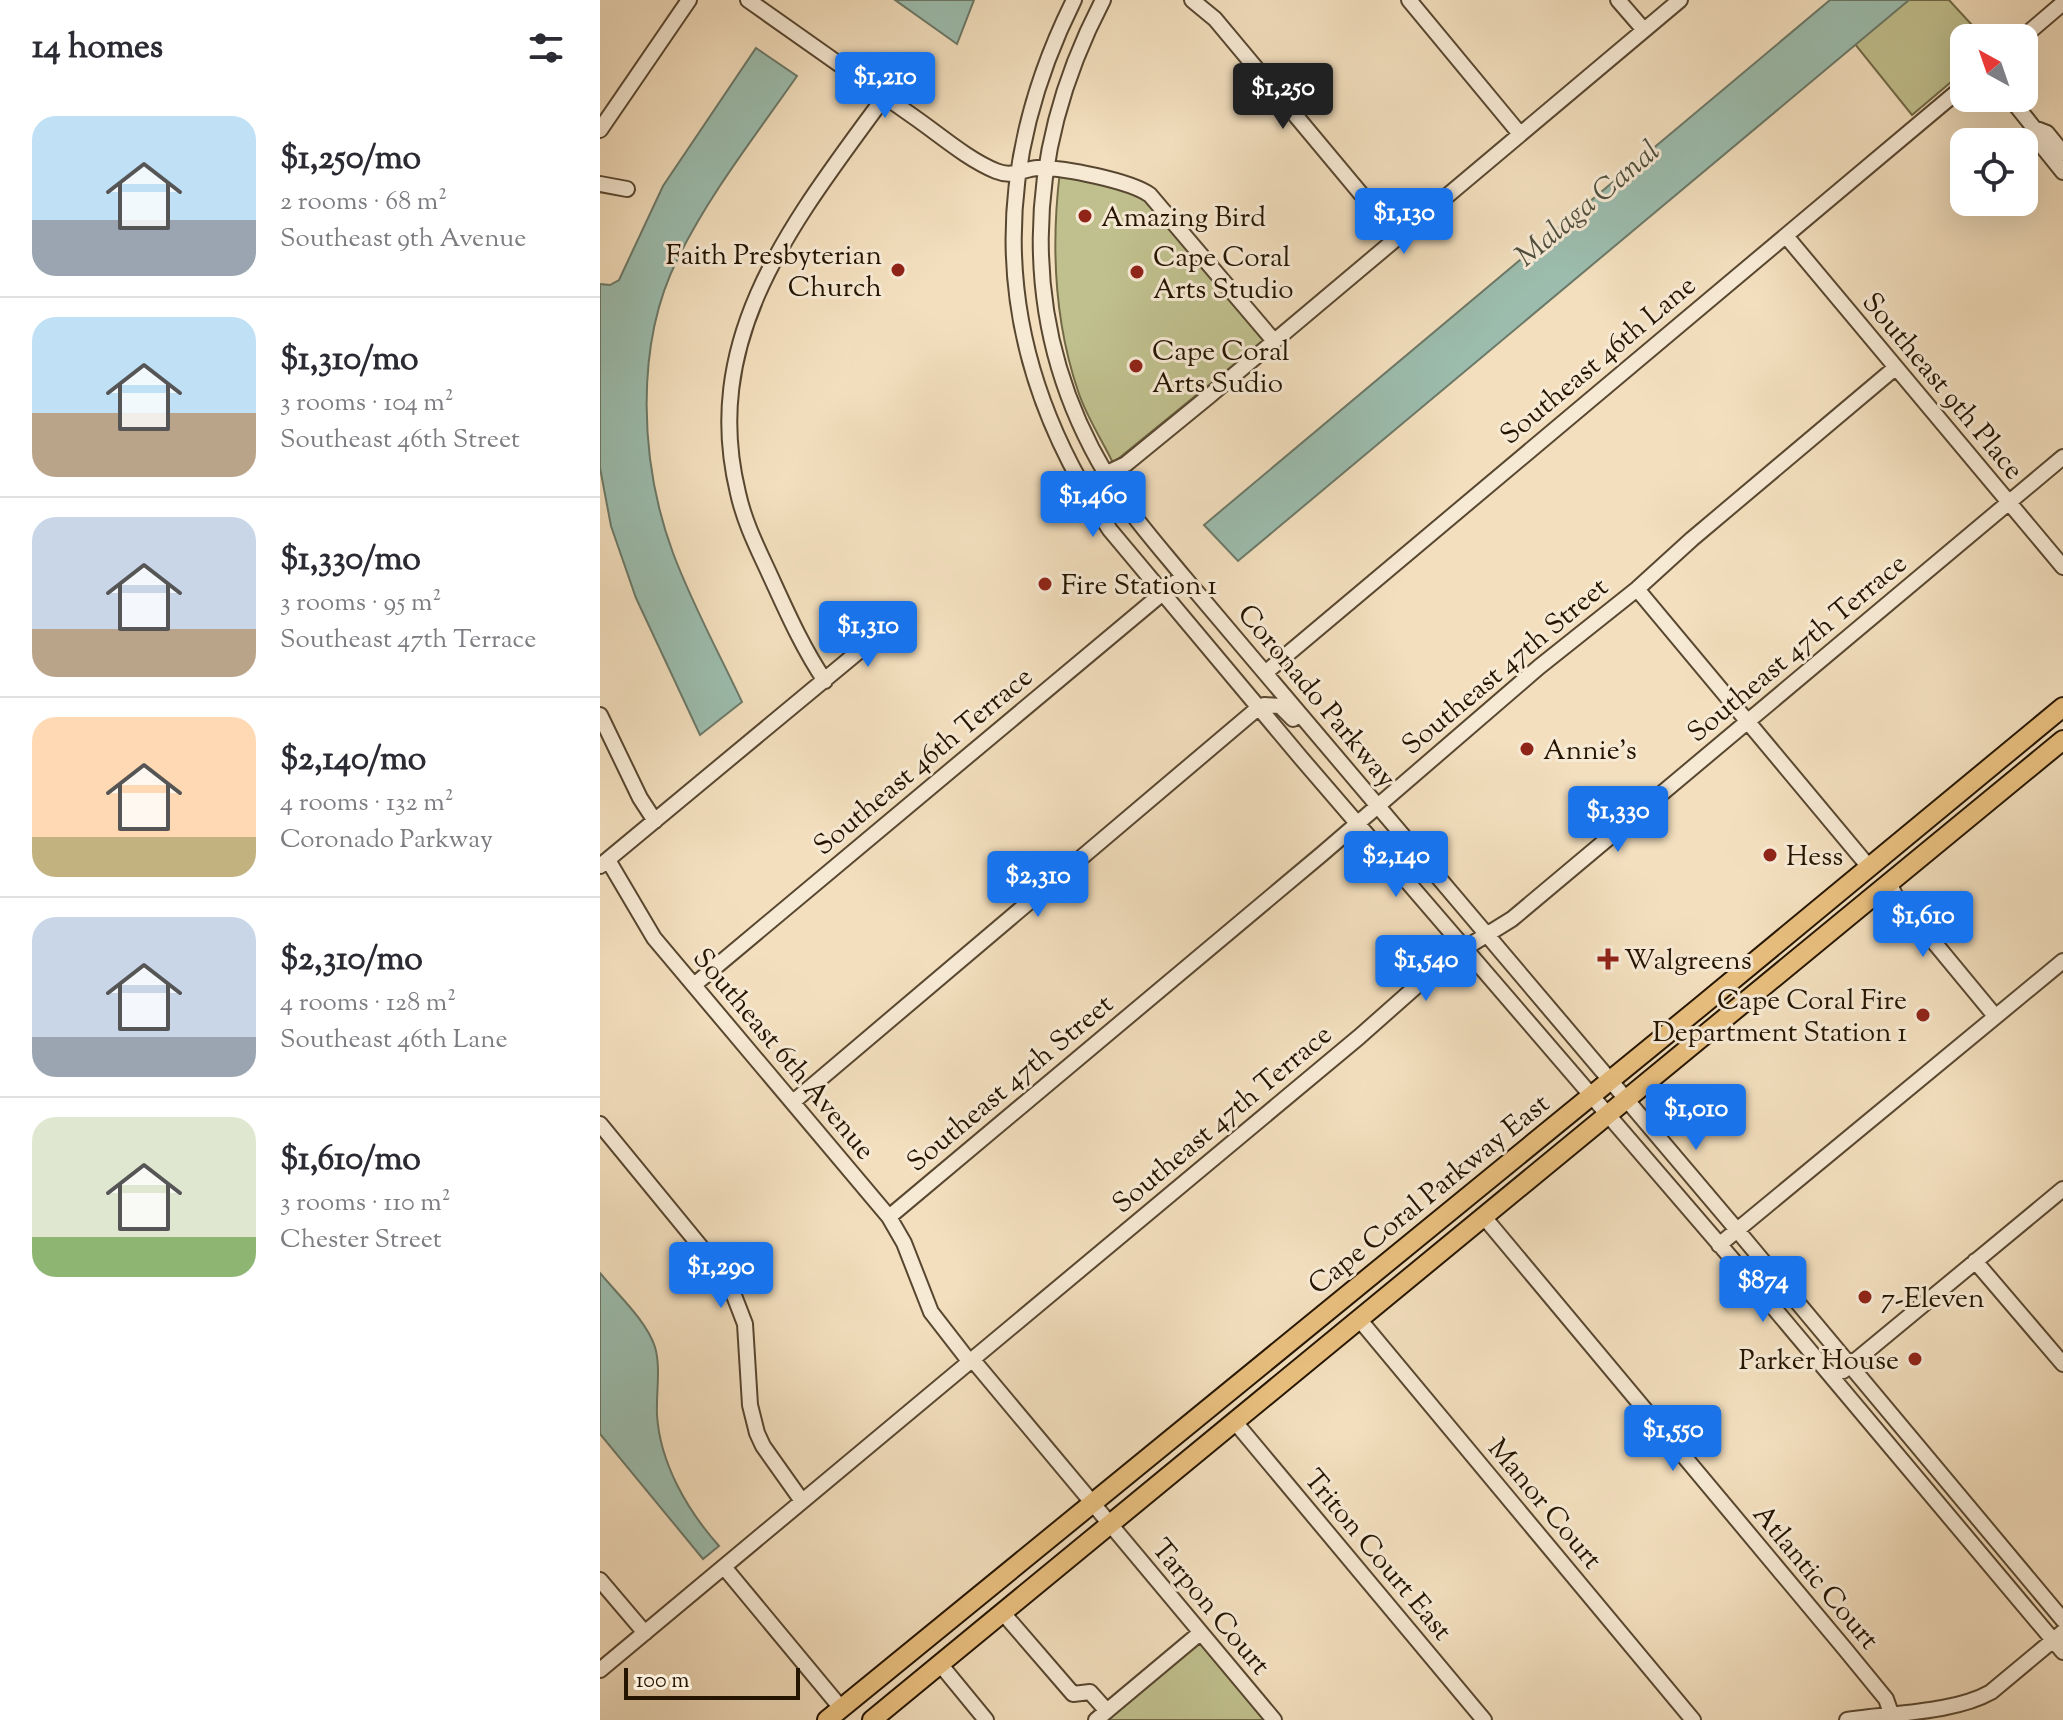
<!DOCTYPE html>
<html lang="en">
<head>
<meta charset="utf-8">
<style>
	body { margin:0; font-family:"Sorts Mill Goudy",serif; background:#f7f7f7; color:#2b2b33; height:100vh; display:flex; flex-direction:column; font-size:30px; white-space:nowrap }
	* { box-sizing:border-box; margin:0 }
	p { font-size:26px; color:#7c7c81 }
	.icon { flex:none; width:44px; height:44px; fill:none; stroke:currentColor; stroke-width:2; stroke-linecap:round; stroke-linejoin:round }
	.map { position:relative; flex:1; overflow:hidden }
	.details { display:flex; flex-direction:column; background:#fff; width:600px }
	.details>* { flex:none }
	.needle { width:52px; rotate:320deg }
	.controls { position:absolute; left:1350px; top:24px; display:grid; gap:16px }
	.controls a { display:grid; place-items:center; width:88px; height:88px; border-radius:16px; background:#fff; box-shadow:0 8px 32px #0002; font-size:40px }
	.scale { position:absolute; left:24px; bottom:20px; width:176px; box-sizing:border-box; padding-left:8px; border:4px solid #241400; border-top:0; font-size:22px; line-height:28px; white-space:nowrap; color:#241400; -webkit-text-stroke:6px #f7ead5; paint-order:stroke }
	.price { position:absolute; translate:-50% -68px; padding:0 18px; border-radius:8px; background:#1a73e8; color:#fff; font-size:26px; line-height:52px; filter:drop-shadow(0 2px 4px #0008) }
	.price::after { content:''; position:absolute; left:50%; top:48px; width:24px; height:18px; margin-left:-12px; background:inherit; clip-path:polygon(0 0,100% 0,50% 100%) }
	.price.active { background:#222; color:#fff }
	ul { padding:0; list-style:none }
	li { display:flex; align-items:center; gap:24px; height:200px; padding:0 32px }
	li+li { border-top:2px solid #e1e1e2 }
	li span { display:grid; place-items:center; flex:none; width:224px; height:160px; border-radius:24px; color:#555 }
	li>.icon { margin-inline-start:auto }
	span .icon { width:96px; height:96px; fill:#fffc; stroke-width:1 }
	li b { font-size:34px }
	h2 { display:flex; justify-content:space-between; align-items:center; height:96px; padding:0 32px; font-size:34px }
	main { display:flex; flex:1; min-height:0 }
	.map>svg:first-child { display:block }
	.green { fill:#c0c08e; stroke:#726a47; stroke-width:2 }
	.water { fill:#9cbdae; stroke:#6c7968; stroke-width:2 }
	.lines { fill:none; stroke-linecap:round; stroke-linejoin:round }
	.minor-casing { stroke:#584730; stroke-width:18 }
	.major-casing { stroke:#241400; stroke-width:22 }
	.minor { stroke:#f7ead5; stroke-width:14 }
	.major { stroke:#eac07f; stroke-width:18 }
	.poi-dot { fill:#8f2418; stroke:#f7ead5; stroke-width:3 }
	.labels { text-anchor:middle; stroke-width:6; stroke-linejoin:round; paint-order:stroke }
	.poi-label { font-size:28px; fill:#241400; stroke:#f7ead5; text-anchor:start }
	.street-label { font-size:28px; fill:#241400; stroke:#f7ead5 }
	.water-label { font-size:30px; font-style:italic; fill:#4e4f3d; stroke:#f7ead5 }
</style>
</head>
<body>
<main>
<section class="details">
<h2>14 homes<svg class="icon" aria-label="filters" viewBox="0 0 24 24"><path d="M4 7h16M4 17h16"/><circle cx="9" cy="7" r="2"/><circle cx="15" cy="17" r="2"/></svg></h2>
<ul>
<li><span style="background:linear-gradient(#bfe0f5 65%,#9aa5b1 0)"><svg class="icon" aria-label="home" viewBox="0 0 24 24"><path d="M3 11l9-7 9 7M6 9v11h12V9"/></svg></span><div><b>$1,250/mo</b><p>2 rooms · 68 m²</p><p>Southeast 9th Avenue</p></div></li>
<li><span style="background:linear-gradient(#bfe0f5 60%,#b9a48a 0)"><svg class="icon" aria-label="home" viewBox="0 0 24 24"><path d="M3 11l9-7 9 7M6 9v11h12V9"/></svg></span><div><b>$1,310/mo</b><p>3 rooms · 104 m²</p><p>Southeast 46th Street</p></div></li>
<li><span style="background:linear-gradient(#c9d6e8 70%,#b9a48a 0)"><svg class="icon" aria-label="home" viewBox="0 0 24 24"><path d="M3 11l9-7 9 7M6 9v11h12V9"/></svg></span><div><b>$1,330/mo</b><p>3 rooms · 95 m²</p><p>Southeast 47th Terrace</p></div></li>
<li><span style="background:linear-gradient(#ffd9b3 75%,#c2b280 0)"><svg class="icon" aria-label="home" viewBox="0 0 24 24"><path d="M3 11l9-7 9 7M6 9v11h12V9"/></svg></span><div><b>$2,140/mo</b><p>4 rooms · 132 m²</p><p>Coronado Parkway</p></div></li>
<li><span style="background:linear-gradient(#c9d6e8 75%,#9aa5b1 0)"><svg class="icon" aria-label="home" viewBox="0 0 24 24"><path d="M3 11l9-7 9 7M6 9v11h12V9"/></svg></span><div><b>$2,310/mo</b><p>4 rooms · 128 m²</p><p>Southeast 46th Lane</p></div></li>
<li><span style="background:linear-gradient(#dfe7d0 75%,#8fb573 0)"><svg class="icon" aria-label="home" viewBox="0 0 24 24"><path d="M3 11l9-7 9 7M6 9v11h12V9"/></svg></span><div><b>$1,610/mo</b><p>3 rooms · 110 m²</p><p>Chester Street</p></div></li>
</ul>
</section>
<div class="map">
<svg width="1463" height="1720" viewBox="0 0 1463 1720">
	<rect width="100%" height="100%" fill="#f3dfbe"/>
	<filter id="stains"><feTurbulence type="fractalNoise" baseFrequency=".0025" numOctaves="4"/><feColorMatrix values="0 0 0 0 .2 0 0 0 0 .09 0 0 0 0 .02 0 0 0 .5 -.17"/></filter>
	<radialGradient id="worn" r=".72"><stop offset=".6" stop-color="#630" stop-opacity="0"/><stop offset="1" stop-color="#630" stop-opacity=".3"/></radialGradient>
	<path class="green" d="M1304,0H1349L1384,38H1364V71L1312,115L1254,43Z
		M460,171L539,187L669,336L513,463C502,440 486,416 478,391C454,320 451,245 460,171Z
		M601,1642L668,1720H507Z"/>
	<path class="water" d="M295,0H374L357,44Z
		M1230,0H1309L638,561L604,525Z
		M156,48L197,76C156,135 110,193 78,258C34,345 40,464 73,553C92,604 119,653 142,702L100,735L36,598L11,526L0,468V284L10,285L19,280L63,186Z
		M0,1273C18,1295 46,1320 55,1347C61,1368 56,1392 57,1415C60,1463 87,1510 119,1546L103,1559L0,1434Z"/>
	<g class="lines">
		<defs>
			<path id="minor" d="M148,0C204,39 259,78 314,117C340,135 367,159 396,171C413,178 422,169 438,168C462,167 531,181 550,195L674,341
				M474,0C383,183 395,360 510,530L701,758L1157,1288L1463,1652
				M503,0C423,153 416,323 506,474C527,511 556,543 583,576L1137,1230L1463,1620
				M592,0L615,19L797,237
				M809,0L920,134
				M1018,0L1044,30
				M1422,38L1463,3
				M1410,98L1434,128L1438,141L1463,172
				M1434,128L1447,133L1463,153
				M0,130L89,0
				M0,184L27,189
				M1186,236L1463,567
				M505,474L526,464L608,397L1080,0
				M1037,589L1269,867
				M665,673L1364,86
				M225,681C202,647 186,610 169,573C157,547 144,521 138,493C99,334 198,216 285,96
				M0,715L40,798L55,821
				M8,860L54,938L289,1217L304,1243L331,1312L369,1361
				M0,866L287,628
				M1289,883L1295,895L1395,1016
				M94,985L583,576
				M193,1102L658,708L664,705L680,706L693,719
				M0,1124L128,1280L145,1324L150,1405L157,1433L163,1446L202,1501
				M289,1217L722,854L939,667L1037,589L1092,539L1295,368
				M884,1217L1245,1649L1286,1699L1291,1713
				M1119,1245L1463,961
				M1375,1261L1463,1364
				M759,1319L1093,1720
				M372,1359L674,1720
				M1243,1371L1463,1189
				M635,1422L884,1720
				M124,1567L241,1708
				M0,1580L45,1633
				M403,1613L473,1694L490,1692L507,1711
				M340,1664L386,1720
				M0,1670L759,1037L846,960L912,919L1463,457
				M496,1720L600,1633
				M1247,1720C1291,1713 1354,1713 1391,1692L1463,1632"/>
			<path id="major" d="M227,1720L1100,1007L1463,707
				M272,1720L1463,740"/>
		</defs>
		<use href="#minor" class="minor-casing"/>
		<use href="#major" class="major-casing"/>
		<use href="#minor" class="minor"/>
		<use href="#major" class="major"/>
	</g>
	<g class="poi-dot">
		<circle cx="485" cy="216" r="8"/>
		<circle cx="298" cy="270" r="8"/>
		<circle cx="537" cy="272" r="8"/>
		<circle cx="536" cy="366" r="8"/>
		<circle cx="445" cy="584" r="8"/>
		<circle cx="927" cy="749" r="8"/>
		<circle cx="1170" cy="855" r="8"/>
		<path d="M1004 947h8v8h8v8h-8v8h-8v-8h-8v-8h8z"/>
		<circle cx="1323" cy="1015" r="8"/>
		<circle cx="1265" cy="1297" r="8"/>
		<circle cx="1315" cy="1359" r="8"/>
	</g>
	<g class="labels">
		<g class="poi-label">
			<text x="501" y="226">Amazing Bird</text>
			<text x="282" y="264" text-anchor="end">Faith Presbyterian<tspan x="282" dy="32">Church</tspan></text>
			<text x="553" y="266">Cape Coral<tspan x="553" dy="32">Arts Studio</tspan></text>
			<text x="552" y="360">Cape Coral<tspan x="552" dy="32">Arts Sudio</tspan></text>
			<text x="461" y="594">Fire Station 1</text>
			<text x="943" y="759">Annie's</text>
			<text x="1186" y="865">Hess</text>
			<text x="1024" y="969">Walgreens</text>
			<text x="1307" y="1009" text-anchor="end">Cape Coral Fire<tspan x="1307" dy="32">Department Station 1</tspan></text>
			<text x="1281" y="1307">7-Eleven</text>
			<text x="1299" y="1369" text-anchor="end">Parker House</text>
		</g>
		<g class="street-label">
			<text transform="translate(997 359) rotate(-40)" y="10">Southeast 46th Lane</text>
			<text transform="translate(1344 385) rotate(50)" y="10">Southeast 9th Place</text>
			<text transform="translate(1196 647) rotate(-40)" y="10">Southeast 47th Terrace</text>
			<text transform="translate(904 665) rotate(-40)" y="10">Southeast 47th Street</text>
			<text transform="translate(718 695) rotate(50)" y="10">Coronado Parkway</text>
			<text transform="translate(322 760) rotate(-40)" y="10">Southeast 46th Terrace</text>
			<text transform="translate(185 1053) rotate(50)" y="10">Southeast 6th Avenue</text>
			<text transform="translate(409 1082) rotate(-40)" y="10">Southeast 47th Street</text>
			<text transform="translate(621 1118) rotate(-40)" y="10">Southeast 47th Terrace</text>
			<text transform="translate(828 1193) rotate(-39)" y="10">Cape Coral Parkway East</text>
			<text transform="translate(946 1503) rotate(50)" y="10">Manor Court</text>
			<text transform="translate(779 1554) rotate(50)" y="10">Triton Court East</text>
			<text transform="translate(1217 1576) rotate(50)" y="10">Atlantic Court</text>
			<text transform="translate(612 1606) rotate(50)" y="10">Tarpon Court</text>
		</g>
		<g class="water-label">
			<text transform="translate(987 203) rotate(-40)" y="10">Malaga Canal</text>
		</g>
	</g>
	<rect width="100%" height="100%" filter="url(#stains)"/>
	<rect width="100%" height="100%" fill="url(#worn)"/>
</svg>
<div class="controls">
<a><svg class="needle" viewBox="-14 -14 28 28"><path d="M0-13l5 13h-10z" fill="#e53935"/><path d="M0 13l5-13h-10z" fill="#7c7c81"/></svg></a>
<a><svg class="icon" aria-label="locate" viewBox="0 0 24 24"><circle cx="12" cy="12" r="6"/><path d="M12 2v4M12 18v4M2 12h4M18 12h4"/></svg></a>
</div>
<div class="scale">100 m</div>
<b class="price" style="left:285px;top:120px">$1,210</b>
<b class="price active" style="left:683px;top:131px">$1,250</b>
<b class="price" style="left:804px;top:256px">$1,130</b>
<b class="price" style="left:493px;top:539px">$1,460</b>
<b class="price" style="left:268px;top:669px">$1,310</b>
<b class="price" style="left:1018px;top:854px">$1,330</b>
<b class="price" style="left:796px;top:899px">$2,140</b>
<b class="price" style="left:438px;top:919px">$2,310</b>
<b class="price" style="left:1323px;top:959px">$1,610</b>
<b class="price" style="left:826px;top:1003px">$1,540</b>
<b class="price" style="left:1096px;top:1152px">$1,010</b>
<b class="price" style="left:121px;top:1310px">$1,290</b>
<b class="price" style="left:1163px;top:1324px">$874</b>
<b class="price" style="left:1073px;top:1473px">$1,550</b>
</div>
</main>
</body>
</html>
